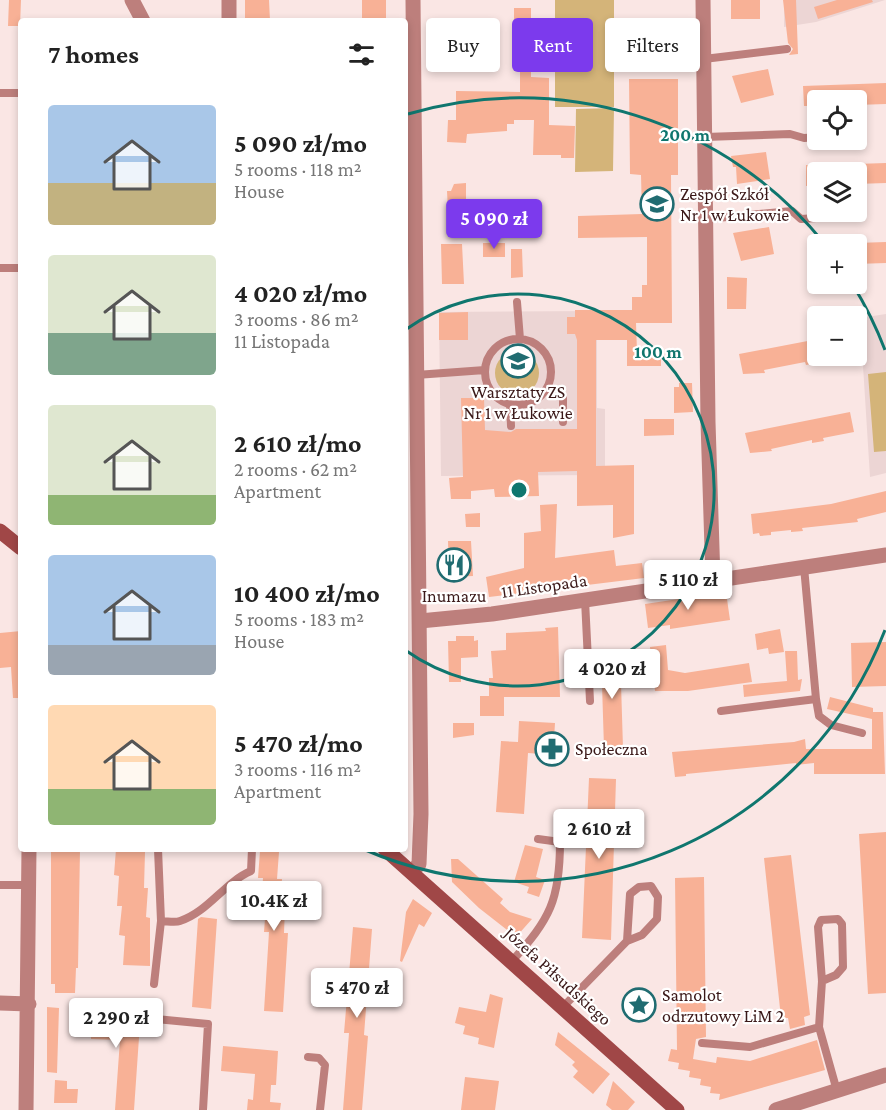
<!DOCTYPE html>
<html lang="en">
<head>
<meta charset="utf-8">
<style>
	body { margin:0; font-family:"Crimson Pro",serif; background:#f2f2f2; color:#222; height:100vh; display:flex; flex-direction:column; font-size:22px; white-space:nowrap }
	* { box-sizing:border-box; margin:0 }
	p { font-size:20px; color:#767676 }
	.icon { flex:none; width:33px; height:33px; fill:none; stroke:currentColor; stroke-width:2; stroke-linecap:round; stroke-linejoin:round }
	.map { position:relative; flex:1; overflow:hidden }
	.details { position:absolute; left:18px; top:18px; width:390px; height:834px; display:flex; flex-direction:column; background:#fff; border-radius:6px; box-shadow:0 3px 9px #0003 }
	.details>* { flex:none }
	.hud { position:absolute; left:426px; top:18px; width:369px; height:54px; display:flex; gap:12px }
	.buttons { position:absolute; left:807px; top:90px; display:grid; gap:12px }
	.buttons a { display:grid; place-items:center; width:60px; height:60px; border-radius:6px; background:#fff; box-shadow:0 3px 9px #0003; font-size:30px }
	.price { position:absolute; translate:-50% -51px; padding:0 14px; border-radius:6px; background:#fff; color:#222; font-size:20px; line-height:39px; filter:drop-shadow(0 2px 3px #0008) }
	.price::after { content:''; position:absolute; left:50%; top:36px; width:18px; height:14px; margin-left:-9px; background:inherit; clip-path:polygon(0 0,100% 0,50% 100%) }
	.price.current { background:#7c3aed; color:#fff }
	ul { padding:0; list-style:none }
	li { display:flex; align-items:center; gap:18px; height:150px; padding:0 30px }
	li span { display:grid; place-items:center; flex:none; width:168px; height:120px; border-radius:6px; color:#555 }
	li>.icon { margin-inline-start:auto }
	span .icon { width:72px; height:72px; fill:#fffc; stroke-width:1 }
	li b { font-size:26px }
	h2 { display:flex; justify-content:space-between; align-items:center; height:72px; padding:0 30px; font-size:26px }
	.pill { padding:0 21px; border-radius:6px; background:#fff; box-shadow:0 3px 9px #0003; font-size:21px; line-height:54px }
	.pill.current { background:#7c3aed; color:#fff }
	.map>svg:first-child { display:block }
	.built { fill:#ecd5d4 }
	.green { fill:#d4b479 }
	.building { fill:#f8b196 }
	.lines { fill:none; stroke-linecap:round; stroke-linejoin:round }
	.service { stroke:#bd7f7c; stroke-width:8 }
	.minor { stroke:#bd7f7c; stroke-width:15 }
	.tertiary { stroke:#bd7f7c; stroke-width:15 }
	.secondary { stroke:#a04747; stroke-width:15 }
	.ring { fill:none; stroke:#0f766e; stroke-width:3 }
	.labels { text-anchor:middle; stroke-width:4.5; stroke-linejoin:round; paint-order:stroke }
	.poi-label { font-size:18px; fill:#3a1818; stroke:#fff; text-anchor:start }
	.street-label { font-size:18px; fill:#3a1818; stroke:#fff }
	.centre { fill:#0f766e; stroke:#fff; stroke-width:3 }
	.ring-label { font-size:18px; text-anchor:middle; font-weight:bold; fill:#0f766e; stroke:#fff; stroke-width:4.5; stroke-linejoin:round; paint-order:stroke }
</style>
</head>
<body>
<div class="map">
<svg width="886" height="1110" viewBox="0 0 886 1110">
	<rect width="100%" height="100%" fill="#fae6e4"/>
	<path class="built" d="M784,0H885L816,22L784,27Z
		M597,311V408L605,409V475L441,476L439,312Z
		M886,314V473L870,477L860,318Z"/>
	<path class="green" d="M555,0H614V107H555Z
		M614,108L613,171L575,172L576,109Z
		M495 373a22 22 0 1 1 44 0a22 22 0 1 1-44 0Z
		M886,372V451L874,452L868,374Z"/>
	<path class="building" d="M9,0H21L20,26H8Z
		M245,0H269L270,21H245Z
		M362,0H386V21H362Z
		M731,0H760V19H731Z
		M783,0H796L798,54L789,55L793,49L788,43Z
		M837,0H872L873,2L818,19L814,7Z
		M514,8H531V77L549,78V125L575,126L574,158H561V155H533L534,120H514V124H507V131L467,134L466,143L447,142L448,120H456V91L520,92V68H514Z
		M768,69L774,95L741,103L732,76Z
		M629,79H678V175H671L672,323H636L637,352H661V366H627V340H596V466L634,465V534L613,538V505L577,506V471L538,472L539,496L495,497L494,489L471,491V499H451L449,478L463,477L461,398H484L485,430L511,432L516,429H577V340L575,334H567V317H575V310H632V297H642V285H647V237L578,238V216L642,214L641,175L630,174Z
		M886,83V104L856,105V100H818V106H804L803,86Z
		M766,152L770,179L737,184L736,167H733L731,156Z
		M886,163V183L856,184V164Z
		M806,165H818V185L806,186Z
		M466,183V211H448L447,191H451L454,184Z
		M769,227L774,254L741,261L733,233Z
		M886,242V263L856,264V243Z
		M483,243H505V257H483Z
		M441,244H462L464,284H442Z
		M511,249H522L523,277L511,278Z
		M727,277L747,278L746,309H727Z
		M468,312V340H439V313Z
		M818,339L817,363L806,365L805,362L764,370L765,373L743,374L739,354Z
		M679,383H692L693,412L674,413V387H679Z
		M850,412L854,432L823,438L824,441L812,443V440L771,449L772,451L750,453L745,433Z
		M644,419H674V435L644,436Z
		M886,491V512L857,519L858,522L802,528L803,531L791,532V530L771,532V535L760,536L759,533L753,534L751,514L831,504Z
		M557,504L555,558L614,550L616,566L642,563L644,578L489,597L486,577L524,568V533L541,531L540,505Z
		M480,513V527H466L465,514Z
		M448,541H471L473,576L449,577Z
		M726,592L730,620L670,629V625L648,628L645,604Z
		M558,627L560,697H504V716H480V696H489V678H493L491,651L506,650V633L546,631L545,628Z
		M780,629L784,652L769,654L768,648L757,650L755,634Z
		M21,631V698H13L11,667L0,668V633Z
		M456,636H474V641L478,640V657L461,658V682H449L448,641H456Z
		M886,642V686L852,687L851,643Z
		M666,645L668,670L685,673L749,663L752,682L688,691H655L650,647Z
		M620,651L623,748H604L601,653Z
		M785,651H797L798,680L802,679L800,691L744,697L743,685L787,681Z
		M830,697L873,708V712H883L885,774H814V763L796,765V763L686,774V776L675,777L672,752L794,742L805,739L806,749H872V719L827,709Z
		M519,721L555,723L553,755L528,753L524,814L496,812L501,741L518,742Z
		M453,723H474V735L453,738Z
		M589,778L616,779L611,940L582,938Z
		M886,832V993L868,994L859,834Z
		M525,845L543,849L536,877L545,880L539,897L527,893L529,887L514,882Z
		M51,849H80L78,968H76L75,993H55V984H51Z
		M116,849H143V852H145L144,888H148L146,917L150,918V966L123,965L125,936L119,935L122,906H117L119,876L114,875Z
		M260,851L279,852L277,879H282L280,906H285L284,933H288L283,1012L264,1011L269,932H264L266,905H261L263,878H258Z
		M791,855L810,1015L804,1017L805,1025L790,1029L788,1018H781L764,858Z
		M451,859H458L503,899L500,903L510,912L532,919L516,937L479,908L452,882Z
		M704,877L706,1037L696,1039L693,1059L716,1063L717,1057L750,1061L817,1040L825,1070L719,1100L720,1094L710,1093L711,1087L700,1085L701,1079L689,1077L690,1071L678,1069L679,1063L668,1061L671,1049L677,1050L675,878Z
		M413,899L432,913L424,927L419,924L402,962L400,961L406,912Z
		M201,917L217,919L211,1009L192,1007L198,919Z
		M353,927L372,929L364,1035L368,1036L362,1110H343L349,1033H344Z
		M490,994L503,998L494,1048L478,1044L479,1038L463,1034L465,1026L455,1023L459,1007L486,1012Z
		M80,1003L104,1004L103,1020L140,1023L134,1110H115L120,1040L91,1039V1030L78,1029Z
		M47,1007L59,1008L57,1073L47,1072Z
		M558,1032L610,1074L593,1094L573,1077L578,1071L572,1065L575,1062L555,1045Z
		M223,1046L278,1051L276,1085H271L270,1102L281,1103L280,1110H247L248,1099L253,1100L255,1074L221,1071Z
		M465,1077L499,1081L495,1110H461Z
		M55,1080L67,1081V1089H78L77,1103H54Z
		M613,1081L635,1102L628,1110H612L606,1105Z"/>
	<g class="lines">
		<path class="service" d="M704,59L787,49
			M0,93H21
			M705,137L790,134L804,138L818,137
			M706,219L792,211L801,219L831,217
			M0,268H21
			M517,302L520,339
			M485 372a33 33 0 1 1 66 0a33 33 0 1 1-66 0Z
			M416,375L485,370
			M548,387L563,398V422
			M510,404L511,426
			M585,600L590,701
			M816,699L819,716L831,725L862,733
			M721,711L816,699L804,567
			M158,849L161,921C167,921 175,923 180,921C208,912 225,882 251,871L252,849
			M0,885H30
			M512,961C550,919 560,900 560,842L538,839
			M822,981L836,975L843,967L842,924L838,919L821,920L818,927L822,981L819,1027L837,1091
			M154,984L161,921
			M563,1007L627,941L642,935L657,919L658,897L651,886L639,887L630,894L627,941
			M156,1019L208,1024L203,1110
			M702,1043L750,1047L819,1027
			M308,1057L319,1058L325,1065L320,1110"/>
		<path class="minor" d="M229,0V21
			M703,0L708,422L713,580
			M420,621L492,614L886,555
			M0,1003L29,1004
			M26,1110L29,849
			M776,1110L886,1075"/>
		<path class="tertiary" d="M132,0L143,21
			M412,872L419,864L421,814L413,0"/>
		<path class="secondary" d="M0,531L21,548
			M385,849L677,1110"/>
	</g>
	<g class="ring">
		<path d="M405 330A196 196 0 1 1 405 650"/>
		<path d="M885 630A392 392 0 0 1 363 849M408 114A392 392 0 0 1 824 243M853 285A392 392 0 0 1 885 350"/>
	</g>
	<defs>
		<symbol id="school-ring" viewBox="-11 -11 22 22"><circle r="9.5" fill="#fff" stroke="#206c71" stroke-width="1.5"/><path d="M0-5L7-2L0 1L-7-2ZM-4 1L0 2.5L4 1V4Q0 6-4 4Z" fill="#206c71"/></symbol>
		<symbol id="restaurant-ring" viewBox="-11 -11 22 22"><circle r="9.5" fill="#fff" stroke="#206c71" stroke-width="1.5"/><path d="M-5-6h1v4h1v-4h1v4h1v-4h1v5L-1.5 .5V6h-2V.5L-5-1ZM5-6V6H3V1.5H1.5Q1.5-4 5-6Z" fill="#206c71"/></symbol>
		<symbol id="pharmacy-ring" viewBox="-11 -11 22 22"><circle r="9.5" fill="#fff" stroke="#206c71" stroke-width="1.5"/><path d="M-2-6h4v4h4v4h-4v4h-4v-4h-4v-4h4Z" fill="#206c71"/></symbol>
		<symbol id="sight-ring" viewBox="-11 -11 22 22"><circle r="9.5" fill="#fff" stroke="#206c71" stroke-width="1.5"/><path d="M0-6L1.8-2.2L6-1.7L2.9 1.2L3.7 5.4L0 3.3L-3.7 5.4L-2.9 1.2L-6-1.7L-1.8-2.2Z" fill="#206c71"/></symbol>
	</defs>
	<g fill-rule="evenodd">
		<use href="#school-ring" x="638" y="185" width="38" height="38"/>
		<use href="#school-ring" x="499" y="342" width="38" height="38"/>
		<use href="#restaurant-ring" x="435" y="546" width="38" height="38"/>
		<use href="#pharmacy-ring" x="533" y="730" width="38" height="38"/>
		<use href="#sight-ring" x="620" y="986" width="38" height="38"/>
	</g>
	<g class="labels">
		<g class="poi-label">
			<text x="680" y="200">Zespół Szkół<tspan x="680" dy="21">Nr 1 w Łukowie</tspan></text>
			<text x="518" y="398" text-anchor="middle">Warsztaty ZS<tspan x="518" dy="21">Nr 1 w Łukowie</tspan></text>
			<text x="454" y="602" text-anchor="middle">Inumazu</text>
			<text x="575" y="755">Społeczna</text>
			<text x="662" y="1001">Samolot<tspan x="662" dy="21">odrzutowy LiM 2</tspan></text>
		</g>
		<g class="street-label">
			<text transform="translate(544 586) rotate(-8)" y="6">11 Listopada</text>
			<text transform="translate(558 976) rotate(42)" y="6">Józefa Piłsudskiego</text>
		</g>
	</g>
	<circle cx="519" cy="490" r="9" class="centre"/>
	<g class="ring-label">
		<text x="685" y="141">200 m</text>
		<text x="658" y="358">100 m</text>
	</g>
</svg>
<div class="buttons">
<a><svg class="icon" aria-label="locate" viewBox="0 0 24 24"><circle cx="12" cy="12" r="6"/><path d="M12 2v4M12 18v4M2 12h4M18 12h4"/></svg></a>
<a><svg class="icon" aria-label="layers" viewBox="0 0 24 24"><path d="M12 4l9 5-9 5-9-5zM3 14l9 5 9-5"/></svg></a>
<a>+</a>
<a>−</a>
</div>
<b class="price current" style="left:494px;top:250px">5 090 zł</b>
<b class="price" style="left:688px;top:611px">5 110 zł</b>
<b class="price" style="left:612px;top:700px">4 020 zł</b>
<b class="price" style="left:599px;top:860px">2 610 zł</b>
<b class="price" style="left:274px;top:932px">10.4K zł</b>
<b class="price" style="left:357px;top:1019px">5 470 zł</b>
<b class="price" style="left:116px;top:1049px">2 290 zł</b>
<div class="hud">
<a class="pill">Buy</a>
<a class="pill current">Rent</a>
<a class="pill">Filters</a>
</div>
<section class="details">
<h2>7 homes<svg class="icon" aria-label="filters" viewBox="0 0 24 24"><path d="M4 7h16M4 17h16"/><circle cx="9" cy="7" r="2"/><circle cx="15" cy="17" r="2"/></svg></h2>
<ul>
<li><span style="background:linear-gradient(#a9c7e8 65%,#c2b280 0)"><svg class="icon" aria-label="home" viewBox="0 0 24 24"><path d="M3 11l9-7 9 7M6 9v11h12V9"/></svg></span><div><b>5 090 zł/mo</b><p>5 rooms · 118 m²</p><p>House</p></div></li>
<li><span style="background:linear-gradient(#dfe7d0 65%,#7fa58c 0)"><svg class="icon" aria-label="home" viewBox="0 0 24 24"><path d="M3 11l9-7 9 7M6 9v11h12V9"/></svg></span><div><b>4 020 zł/mo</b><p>3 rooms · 86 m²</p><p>11 Listopada</p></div></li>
<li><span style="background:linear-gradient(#dfe7d0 75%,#8fb573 0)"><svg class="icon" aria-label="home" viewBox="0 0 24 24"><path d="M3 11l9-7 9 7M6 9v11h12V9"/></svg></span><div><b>2 610 zł/mo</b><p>2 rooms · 62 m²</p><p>Apartment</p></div></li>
<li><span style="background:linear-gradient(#a9c7e8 75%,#9aa5b1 0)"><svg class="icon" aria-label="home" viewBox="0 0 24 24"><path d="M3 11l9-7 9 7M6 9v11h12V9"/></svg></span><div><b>10 400 zł/mo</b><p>5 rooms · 183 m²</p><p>House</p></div></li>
<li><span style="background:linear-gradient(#ffd9b3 70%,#8fb573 0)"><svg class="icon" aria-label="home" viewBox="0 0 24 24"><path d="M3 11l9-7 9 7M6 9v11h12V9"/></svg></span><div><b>5 470 zł/mo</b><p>3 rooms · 116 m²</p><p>Apartment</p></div></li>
</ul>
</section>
</div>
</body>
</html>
